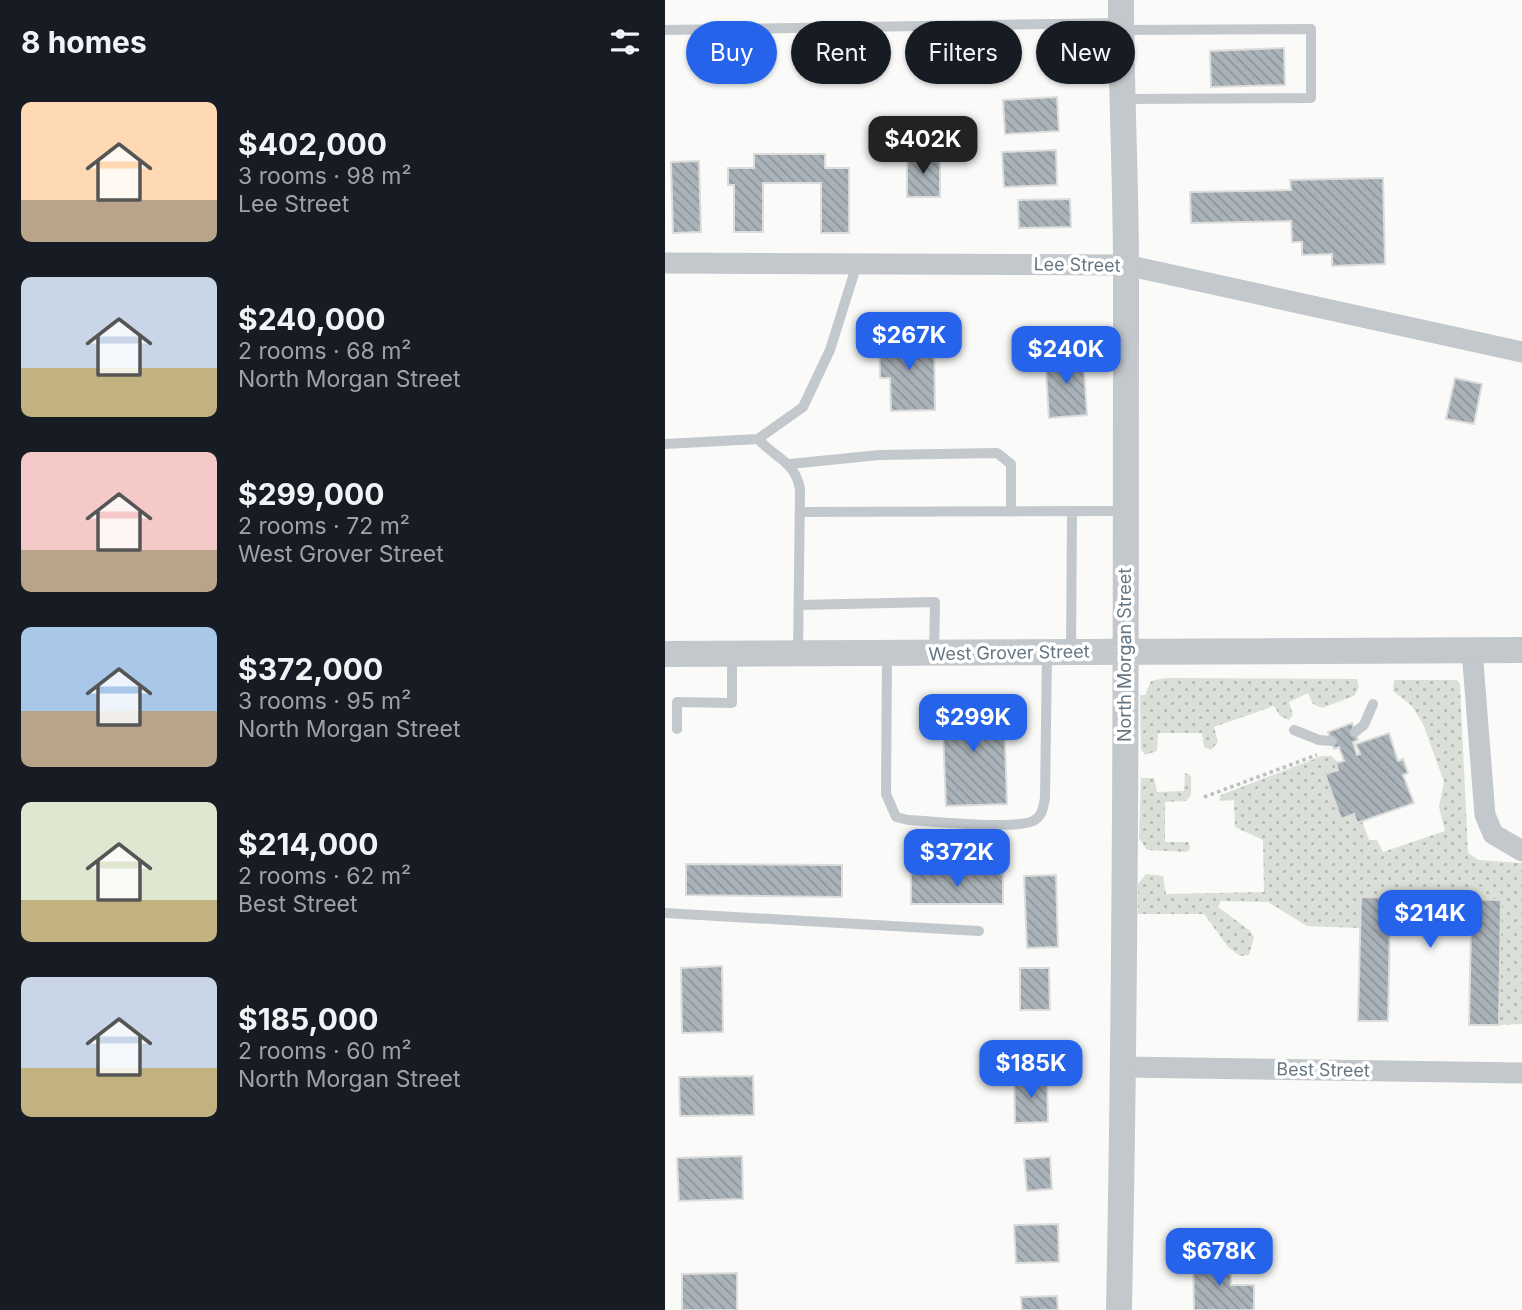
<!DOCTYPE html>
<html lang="en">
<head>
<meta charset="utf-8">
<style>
	body { margin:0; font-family:Inter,sans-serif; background:#20242c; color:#f1f3f6; height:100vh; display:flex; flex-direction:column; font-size:26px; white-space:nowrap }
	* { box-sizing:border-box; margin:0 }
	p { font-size:23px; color:#9ea1a6 }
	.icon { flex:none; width:38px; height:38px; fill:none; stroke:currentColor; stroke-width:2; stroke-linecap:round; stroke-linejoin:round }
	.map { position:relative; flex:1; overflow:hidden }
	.panel { display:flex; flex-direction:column; background:#171b24; width:665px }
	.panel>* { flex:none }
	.banner { position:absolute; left:21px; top:21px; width:665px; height:63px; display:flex; gap:14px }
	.price { position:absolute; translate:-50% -60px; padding:0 16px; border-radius:14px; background:#2563eb; color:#fff; font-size:23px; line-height:46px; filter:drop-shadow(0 2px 4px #0008) }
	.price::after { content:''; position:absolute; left:50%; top:42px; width:21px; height:16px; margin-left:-10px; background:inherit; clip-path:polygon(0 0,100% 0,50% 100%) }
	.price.current { background:#222; color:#fff }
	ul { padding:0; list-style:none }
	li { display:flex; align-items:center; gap:21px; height:175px; padding:0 21px }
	li span { display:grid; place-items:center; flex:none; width:196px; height:140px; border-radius:10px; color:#555 }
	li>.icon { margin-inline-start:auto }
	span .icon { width:84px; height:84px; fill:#fffc; stroke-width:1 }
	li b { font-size:30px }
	h2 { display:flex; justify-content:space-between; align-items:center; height:84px; padding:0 21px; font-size:30px }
	.tag { padding:0 24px; border-radius:32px; background:#171b24; box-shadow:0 2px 5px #0004; font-size:24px; line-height:63px }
	.tag.current { background:#2563eb; color:#fff }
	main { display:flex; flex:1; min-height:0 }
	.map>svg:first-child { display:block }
	.grass { fill:url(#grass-dots) }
	.building { fill:url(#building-back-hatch); stroke:#dcdcda; stroke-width:2 }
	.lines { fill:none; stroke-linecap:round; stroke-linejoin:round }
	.path { stroke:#bbbfc2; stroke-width:3.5; stroke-dasharray:3.5 3.5; stroke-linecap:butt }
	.service { stroke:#c3c8cc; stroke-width:10 }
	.minor { stroke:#c3c8cc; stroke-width:21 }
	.tertiary { stroke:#c3c8cc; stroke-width:26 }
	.labels { text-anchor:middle; stroke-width:7; stroke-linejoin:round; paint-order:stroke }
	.street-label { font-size:18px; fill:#657683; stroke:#fff }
</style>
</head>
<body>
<main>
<section class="panel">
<h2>8 homes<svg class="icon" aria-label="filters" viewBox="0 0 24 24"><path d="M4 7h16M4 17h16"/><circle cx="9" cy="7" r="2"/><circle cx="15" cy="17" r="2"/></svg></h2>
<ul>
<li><span style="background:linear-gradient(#ffd9b3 70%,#b9a48a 0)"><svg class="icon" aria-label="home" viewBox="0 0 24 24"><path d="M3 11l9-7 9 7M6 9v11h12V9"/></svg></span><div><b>$402,000</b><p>3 rooms · 98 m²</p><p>Lee Street</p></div></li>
<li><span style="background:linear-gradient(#c9d6e8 65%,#c2b280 0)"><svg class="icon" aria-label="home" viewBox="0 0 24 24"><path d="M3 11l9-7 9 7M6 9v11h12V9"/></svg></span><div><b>$240,000</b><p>2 rooms · 68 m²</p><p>North Morgan Street</p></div></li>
<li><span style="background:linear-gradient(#f6c9c9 70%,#b9a48a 0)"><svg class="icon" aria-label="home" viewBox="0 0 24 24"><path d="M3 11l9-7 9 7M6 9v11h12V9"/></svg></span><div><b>$299,000</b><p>2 rooms · 72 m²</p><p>West Grover Street</p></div></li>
<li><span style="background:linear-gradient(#a9c7e8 60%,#b9a48a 0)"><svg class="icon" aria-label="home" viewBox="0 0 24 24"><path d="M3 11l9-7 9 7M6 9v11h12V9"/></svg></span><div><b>$372,000</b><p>3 rooms · 95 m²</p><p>North Morgan Street</p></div></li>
<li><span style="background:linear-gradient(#dfe7d0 70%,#c2b280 0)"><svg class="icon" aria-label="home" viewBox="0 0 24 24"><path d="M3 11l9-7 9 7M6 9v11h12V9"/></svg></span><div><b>$214,000</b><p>2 rooms · 62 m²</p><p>Best Street</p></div></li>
<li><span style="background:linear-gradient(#c9d6e8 65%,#c2b280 0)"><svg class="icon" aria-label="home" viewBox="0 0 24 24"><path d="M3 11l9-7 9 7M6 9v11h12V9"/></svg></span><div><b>$185,000</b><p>2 rooms · 60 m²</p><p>North Morgan Street</p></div></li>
</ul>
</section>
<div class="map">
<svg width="857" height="1310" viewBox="0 0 857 1310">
	<defs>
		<pattern id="grass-dots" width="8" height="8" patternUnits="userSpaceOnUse" patternTransform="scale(1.75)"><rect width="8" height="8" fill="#dadfd7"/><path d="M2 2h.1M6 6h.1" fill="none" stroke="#b4b9b4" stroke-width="1.8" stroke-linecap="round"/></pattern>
		<pattern id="building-back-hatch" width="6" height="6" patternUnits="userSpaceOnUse" patternTransform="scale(1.75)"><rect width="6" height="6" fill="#aab3b9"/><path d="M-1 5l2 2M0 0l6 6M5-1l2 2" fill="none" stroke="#8e969c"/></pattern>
	</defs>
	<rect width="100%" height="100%" fill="#fafaf8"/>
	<path class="grass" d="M500,678L692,679L694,687L689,696L657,708L648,704L643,693L624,702L628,715L624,720L615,716L609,706L549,727L553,742L546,750L539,747L537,733H493L492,751L480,755L476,749L475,695H480L486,681Z
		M729,680H792L795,685L803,853L814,860L857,863V1024L834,1025L836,900L696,897L695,928L642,926L603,902L556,901L553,907L584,930L589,937L584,955L575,956L563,947L539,914H473V884L481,874L498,876L501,894L599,892L598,840L570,827L569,800L554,801L556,795L657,756H666L673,762V770L661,775L676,819L689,814L692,823L697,821L704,840H712L718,852L780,831L774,807L779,782L758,724L747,706L728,691Z
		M520,773L526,776V795L521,801L500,802V842H524L525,849L522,852L482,850L474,838L476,778H489L492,792L519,791Z"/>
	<path class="building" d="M619,48L620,85L546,87L545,51Z
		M392,97L394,131L340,134L338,100Z
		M391,150L392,185L339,187L337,152Z
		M89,154H160V168H184V233H156V183H98V232H69V185H63V168H89Z
		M242,156H275V197H242Z
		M34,161L36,232L8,233L6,162Z
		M718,178L720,264L667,266V254L637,255V242H627L626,221L526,223L525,192L626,190L625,180Z
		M405,199L406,227L354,228L353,200Z
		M269,336L270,410L226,411L225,378H215L214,337Z
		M418,354L422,415L384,418L380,357Z
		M790,378L817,384L809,424L781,419Z
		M308,701V711L339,710L342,804L281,806L278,732H265L264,714L279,713V702Z
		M687,723L693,740L688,742L692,755L695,754L691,744L724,733L733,761L738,759L743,773L738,775L749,803L692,823L689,814L676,819L660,774L673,770L671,763L679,761L674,747L669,749L663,732Z
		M21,864L177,865V897L21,895Z
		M246,873L338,874V904H246Z
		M391,875L393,947L362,948L359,876Z
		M696,897L836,900L834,1025H804L806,927L725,925L723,1021H693Z
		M57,966L58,1032L17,1033L16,968Z
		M355,968H384L385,1010H355Z
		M88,1076L89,1115L15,1116L14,1077Z
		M382,1076L383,1122L350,1123L349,1077Z
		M77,1156L78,1199L14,1201L12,1158Z
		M385,1157L387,1189L362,1191L359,1159Z
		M393,1224L394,1262L351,1263L349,1225Z
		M528,1259H557V1272H566V1285H589V1310H529Z
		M72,1273V1310H17V1274Z
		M392,1296L393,1310H357L356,1297Z"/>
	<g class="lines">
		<path class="path" d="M539,797L652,755"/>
		<path class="service" d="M0,30L456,23
			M456,30L646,29V98L458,99
			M93,439C110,458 130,461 135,489L133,655
			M0,444L93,439L138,407L165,350L192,264
			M125,464L214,455L332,453L346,464V512
			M135,512L460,511
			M134,605L270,602L269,653
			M406,652L407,512
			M222,654L221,794L231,817L243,820C269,821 348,830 368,821C378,816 378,807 380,798L382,652
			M12,729V702L67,703V655
			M629,730L654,740L667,741
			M690,732L699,725L708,704
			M0,913L314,931"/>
		<path class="minor" d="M0,263L461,265L857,352
			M807,650L820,815L828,834L857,851
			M459,1067L857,1073"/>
		<path class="tertiary" d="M0,654L857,650
			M454,1310C461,963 461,617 461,270C461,180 456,90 456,0"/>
	</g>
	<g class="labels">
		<g class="street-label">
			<text transform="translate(412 265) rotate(1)" y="6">Lee Street</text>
			<text transform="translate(344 653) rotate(-1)" y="6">West Grover Street</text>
			<text transform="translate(460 655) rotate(-90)" y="6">North Morgan Street</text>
			<text transform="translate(658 1070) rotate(1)" y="6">Best Street</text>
		</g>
	</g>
</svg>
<b class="price current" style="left:258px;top:176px">$402K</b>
<b class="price" style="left:244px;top:372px">$267K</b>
<b class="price" style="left:401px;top:386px">$240K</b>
<b class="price" style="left:308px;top:754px">$299K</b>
<b class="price" style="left:292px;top:889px">$372K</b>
<b class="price" style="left:765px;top:950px">$214K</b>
<b class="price" style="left:366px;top:1100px">$185K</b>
<b class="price" style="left:554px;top:1288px">$678K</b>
<div class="banner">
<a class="tag current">Buy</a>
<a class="tag">Rent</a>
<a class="tag">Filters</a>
<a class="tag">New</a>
</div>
</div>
</main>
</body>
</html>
